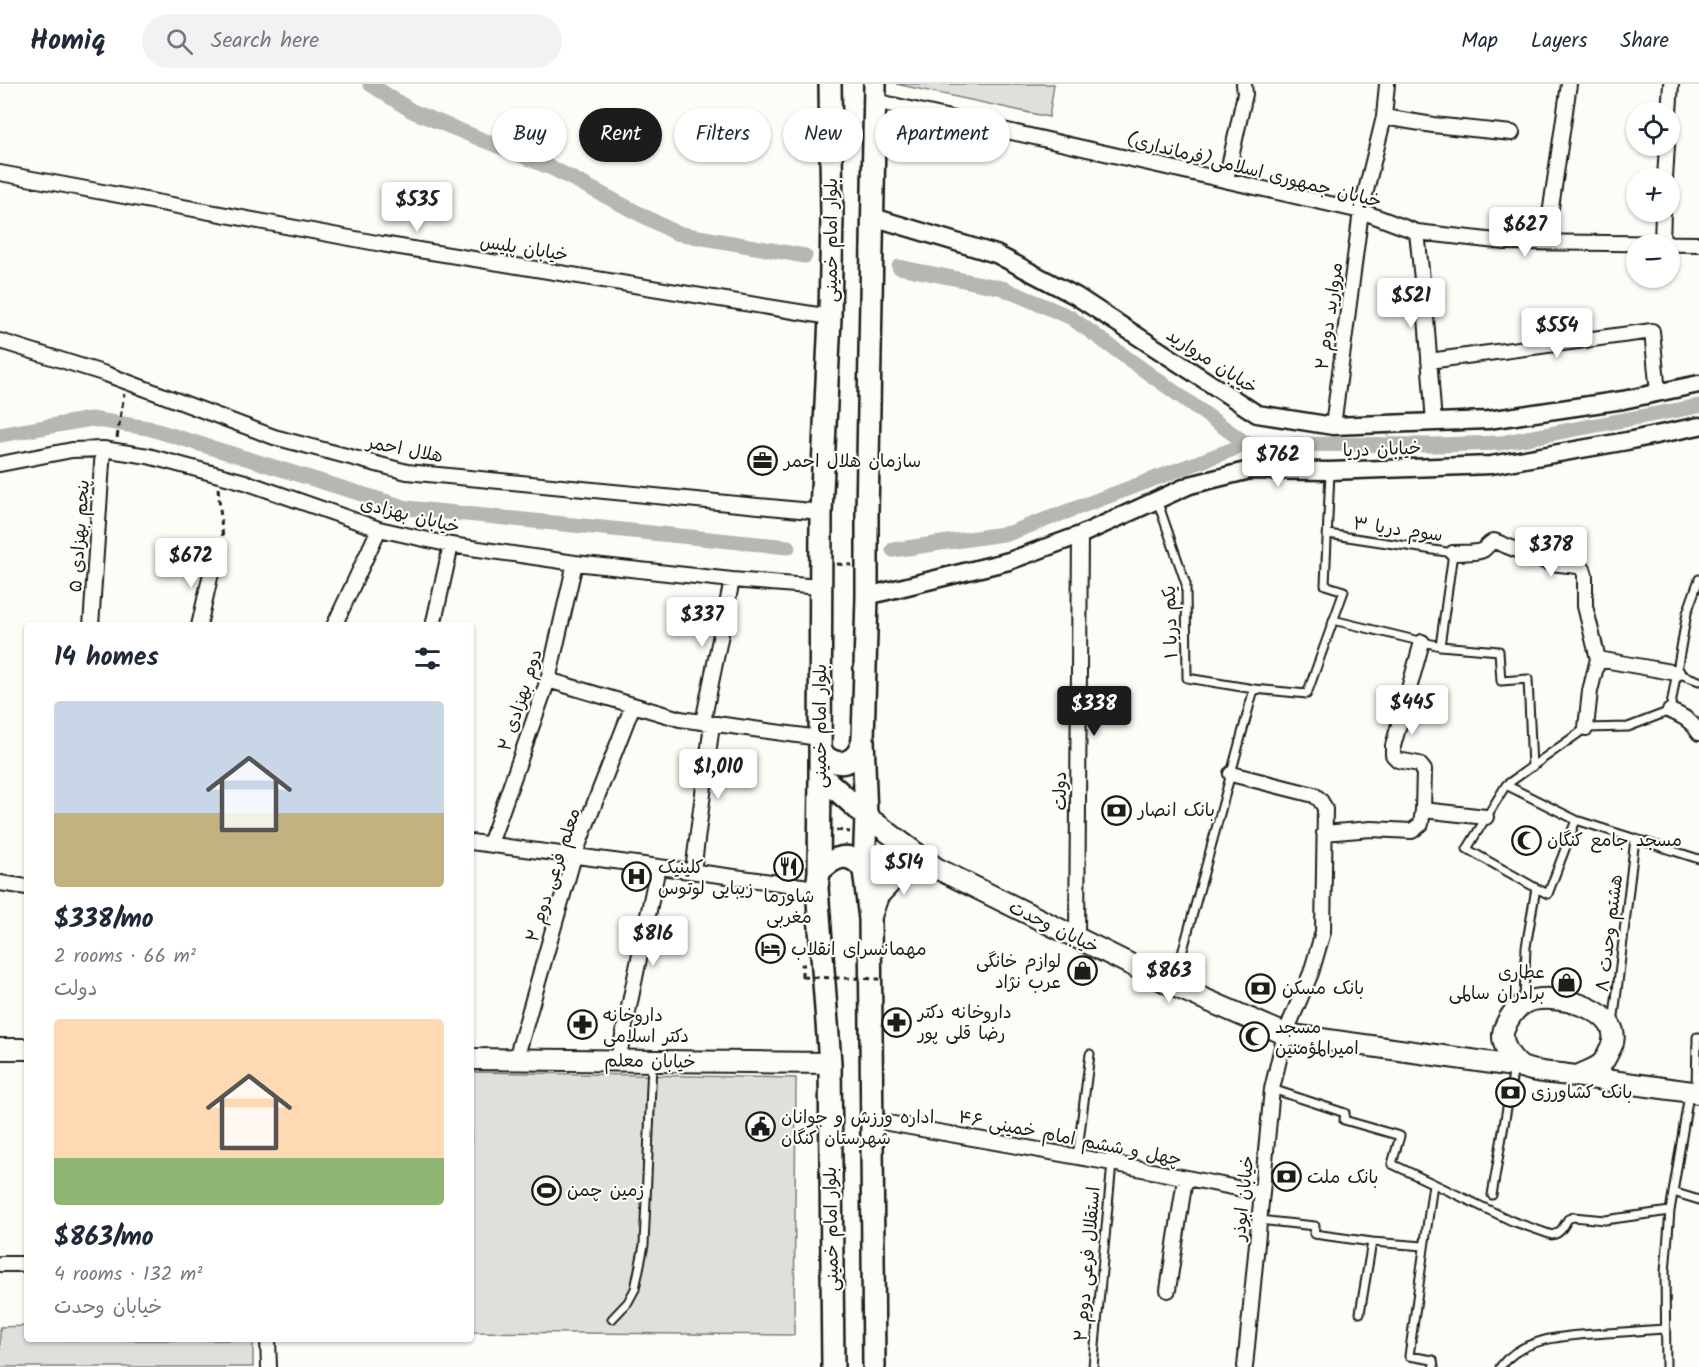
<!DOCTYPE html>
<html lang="en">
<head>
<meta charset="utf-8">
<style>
	body { margin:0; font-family:Kalam,"Playpen Sans Arabic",sans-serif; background:#f2f2f3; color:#1f2937; height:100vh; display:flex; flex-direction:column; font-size:22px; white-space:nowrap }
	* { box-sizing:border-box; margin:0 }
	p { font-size:20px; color:#747a83 }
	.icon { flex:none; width:33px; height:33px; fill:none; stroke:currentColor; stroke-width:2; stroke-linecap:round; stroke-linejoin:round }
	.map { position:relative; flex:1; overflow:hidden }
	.sheet { position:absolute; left:24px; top:538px; width:450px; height:720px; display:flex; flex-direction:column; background:#fff; border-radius:6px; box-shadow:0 2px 4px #0004 }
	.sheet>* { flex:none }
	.banner { position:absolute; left:492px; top:24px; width:570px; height:54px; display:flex; gap:12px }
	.controls { position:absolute; left:1626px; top:18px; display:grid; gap:12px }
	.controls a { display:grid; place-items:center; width:54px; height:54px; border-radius:50%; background:#fff; box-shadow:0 2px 4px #0004; font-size:30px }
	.price { position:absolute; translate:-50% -51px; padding:0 14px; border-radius:6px; background:#fff; color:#222; font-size:20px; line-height:39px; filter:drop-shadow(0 2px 3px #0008) }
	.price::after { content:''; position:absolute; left:50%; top:36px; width:18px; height:14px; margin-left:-9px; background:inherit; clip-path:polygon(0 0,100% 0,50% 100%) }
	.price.selected { background:#1c1c1c; color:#fff }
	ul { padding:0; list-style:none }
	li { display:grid; align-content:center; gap:12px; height:318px; padding:0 30px }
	li span { display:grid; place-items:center; height:186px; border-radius:6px; color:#555 }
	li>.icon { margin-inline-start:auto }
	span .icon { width:108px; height:108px; fill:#fffc; stroke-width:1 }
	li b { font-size:26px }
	h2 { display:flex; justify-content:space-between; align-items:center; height:72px; padding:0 30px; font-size:26px }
	.tag { padding:0 21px; border-radius:27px; background:#fff; box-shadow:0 2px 4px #0004; font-size:21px; line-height:54px }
	.tag.selected { background:#1c1c1c; color:#fff }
	header { display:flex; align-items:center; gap:36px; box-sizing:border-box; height:84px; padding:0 30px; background:#fff; border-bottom:2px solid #e0e1e3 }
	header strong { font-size:28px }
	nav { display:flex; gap:33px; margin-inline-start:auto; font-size:21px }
	.search { width:420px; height:54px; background:#f2f2f3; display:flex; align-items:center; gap:15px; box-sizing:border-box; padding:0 21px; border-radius:33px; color:#747a83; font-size:22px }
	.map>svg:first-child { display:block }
	.green { fill:#e0dfdb; stroke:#7e7e7c; stroke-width:1.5 }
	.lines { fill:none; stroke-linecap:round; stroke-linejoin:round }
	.canal { stroke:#b7b6b2; stroke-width:15 }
	.service-casing { stroke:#1c1c1c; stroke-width:11 }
	.minor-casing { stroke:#1c1c1c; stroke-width:18 }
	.tertiary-casing { stroke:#1c1c1c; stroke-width:21 }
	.secondary-casing { stroke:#1c1c1c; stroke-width:24 }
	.primary-casing { stroke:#1c1c1c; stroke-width:26 }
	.path { stroke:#1c1c1c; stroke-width:3; stroke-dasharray:6 4.5; stroke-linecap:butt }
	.service { stroke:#fdfcf7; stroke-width:7 }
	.minor { stroke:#fdfcf7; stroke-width:14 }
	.tertiary { stroke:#fdfcf7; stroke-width:16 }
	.secondary { stroke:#fdfcf7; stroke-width:20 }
	.primary { stroke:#fdfcf7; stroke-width:21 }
	.path-bridge { stroke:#1c1c1c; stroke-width:3; stroke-dasharray:6 4.5; stroke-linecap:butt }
	.labels { text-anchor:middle; stroke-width:4.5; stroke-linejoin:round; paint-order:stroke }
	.street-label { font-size:18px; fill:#1c1c1c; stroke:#fdfcf7 }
	.poi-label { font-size:18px; fill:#1c1c1c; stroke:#fdfcf7; text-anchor:start }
</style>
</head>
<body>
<header>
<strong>Homiq</strong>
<div class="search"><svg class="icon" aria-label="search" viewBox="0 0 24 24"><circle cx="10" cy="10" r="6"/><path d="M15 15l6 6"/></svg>Search here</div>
<nav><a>Map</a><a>Layers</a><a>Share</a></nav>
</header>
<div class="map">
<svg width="1699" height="1283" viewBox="0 0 1699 1283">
	<rect width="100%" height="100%" fill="#fdfcf7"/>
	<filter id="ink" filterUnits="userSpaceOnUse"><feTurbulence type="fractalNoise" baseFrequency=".0167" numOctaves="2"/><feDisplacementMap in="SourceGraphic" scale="12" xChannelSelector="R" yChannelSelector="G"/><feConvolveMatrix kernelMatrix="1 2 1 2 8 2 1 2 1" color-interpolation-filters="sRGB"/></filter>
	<g filter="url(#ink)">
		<path class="green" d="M896,0H1054L1049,33Z
			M471,988L796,994L794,1251L471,1248Z
			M27,1242V1256H253V1283H0V1243Z"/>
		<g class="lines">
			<path class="canal" d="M370,0L412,27L554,85L676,149L805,172
				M899,183L1002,204L1070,233L1247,360
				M0,351L91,335L148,344L407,424L788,463
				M893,466L1010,449L1247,360L1435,361L1500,359L1699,322"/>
			<defs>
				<path id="service" d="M1157,416L1186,500L1187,594L1254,605L1307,610L1344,507L1325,501L1330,388
					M1328,450L1453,469L1440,562L1499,567L1501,597L1528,595L1532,683
					M1333,536L1440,562
					M1677,589L1699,597
					M1506,701L1576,736L1699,775
					M1536,804L1548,810L1576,736
					M1174,899L1254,605
					M1524,916L1526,863L1536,804L1467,765L1506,701L1586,644L1628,643L1670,627L1687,529L1699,495
					M1613,941L1635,755
					M1272,1005L1345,1029L1344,1036L1400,1052L1392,1080L1512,1137L1552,1151C1561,1149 1563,1143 1568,1135L1573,1133L1605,1136L1670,1127
					M1696,1005L1697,953H1699
					M1077,1073L1090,970
					M1433,1100L1409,1272L1433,1276L1434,1283
					M1673,1108L1699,1116
					M1492,1111L1514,983
					M1259,1136L1315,1142L1314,1150L1372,1158L1424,1162
					M1360,1229L1372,1158
					M612,1235L628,1218L635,1205L644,1161L652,980
					M1093,1283L1112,1079
					M1500,1283C1524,1251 1570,1252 1606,1249C1626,1248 1646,1246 1666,1245
					M1666,1283L1665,1188L1670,1127L1689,1010"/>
				<path id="minor" d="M875,17L1361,127L1417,148L1505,158L1699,160
					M1669,28L1671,0
					M1384,33L1433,41L1512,49
					M0,89L382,160L830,233
					M1665,94L1667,62
					M1226,96L1245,10L1244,0
					M1417,148L1426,233L1434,339
					M1546,158L1569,0
					M1662,160L1663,128
					M0,257L106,290L274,353L407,388L821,428
					M1429,277L1652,247L1658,309
					M1333,342L1361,127L1384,33L1387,0
					M0,380L72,366L103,365L148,372L245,398L379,445L451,461L575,479L732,496L820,503
					M1453,469C1461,468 1476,470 1483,466C1487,463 1489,459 1494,457L1550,479L1578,482L1583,485L1585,491V522L1598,575L1590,607L1586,644
					M91,542L103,365
					M199,542L214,476
					M334,542L379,445
					M433,542L451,461
					M1422,558L1393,662V671L1398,676L1419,680L1424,686L1423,726
					M1598,575L1677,589
					M548,596L680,635L819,654
					M1670,627C1683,632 1692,637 1699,649
					M703,638L732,496
					M1231,690L1314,711L1320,716L1325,724L1323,848L1311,889L1285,950L1272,1005L1245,1283
					M1324,749L1371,745L1412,747L1421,740L1423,726L1486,733
					M471,758L817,804
					M490,760L548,596L575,479
					M693,787L712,640
					M0,799L27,803
					M1077,855L1080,451
					M516,975L574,772L633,621
					M618,976L658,783
					M871,1036L1112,1079L1262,1109
					M0,1180H27
					M1168,1206L1185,1095
					M268,1256L269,1283"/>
				<path id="tertiary" d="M873,133L996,170L1076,212L1257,330L1333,342L1488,336L1623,316L1699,300
					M867,512L1009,477L1080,451L1190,401L1250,386L1330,387L1491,381L1627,357L1699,342"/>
				<path id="secondary" d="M866,732L936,784L1174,902L1285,950L1521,983
					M870,835L878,812L893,796L915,785L936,784
					M0,965H27
					M471,975L830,979
					M1578,992C1585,988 1596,985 1602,979C1605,976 1607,971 1609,967C1634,927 1549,904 1523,920C1513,926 1508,935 1504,945C1500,958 1509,973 1519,981C1527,988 1556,989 1568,991C1611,997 1655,1003 1699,1009"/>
				<path id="primary" d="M830,0L832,132L830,233L821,428L820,691L819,788L817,804L830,979L833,1283
					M820,667C836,687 859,680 863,655
					M820,691L866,732
					M819,788C833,773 850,765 864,786
					M874,1283L870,835L864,786L866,732L863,655L867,512V430L875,0"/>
			</defs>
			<use href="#service" class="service-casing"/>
			<use href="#minor" class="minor-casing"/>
			<use href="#tertiary" class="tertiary-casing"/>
			<use href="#secondary" class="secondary-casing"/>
			<use href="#primary" class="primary-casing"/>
			<path class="path" d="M117,354L124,310
				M218,404L224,466
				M837,480L852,481
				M836,746L850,748
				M802,893V881H805"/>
			<use href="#service" class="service"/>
			<use href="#minor" class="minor"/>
			<use href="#tertiary" class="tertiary"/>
			<use href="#secondary" class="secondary"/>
			<use href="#primary" class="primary"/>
			<path class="path-bridge" d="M802,893L880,895"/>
		</g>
	</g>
	<defs>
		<symbol id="office-ring" viewBox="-11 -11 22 22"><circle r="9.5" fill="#fdfcf7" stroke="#1c1c1c" stroke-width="1.5"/><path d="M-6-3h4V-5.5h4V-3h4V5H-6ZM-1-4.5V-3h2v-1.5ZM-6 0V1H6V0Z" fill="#1c1c1c"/></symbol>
		<symbol id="bank-ring" viewBox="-11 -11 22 22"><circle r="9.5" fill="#fdfcf7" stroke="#1c1c1c" stroke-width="1.5"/><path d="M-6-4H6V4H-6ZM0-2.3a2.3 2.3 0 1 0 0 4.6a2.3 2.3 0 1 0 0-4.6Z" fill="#1c1c1c"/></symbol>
		<symbol id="mosque-ring" viewBox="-11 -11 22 22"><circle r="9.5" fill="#fdfcf7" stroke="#1c1c1c" stroke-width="1.5"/><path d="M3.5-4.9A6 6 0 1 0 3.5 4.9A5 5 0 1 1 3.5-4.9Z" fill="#1c1c1c"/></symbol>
		<symbol id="restaurant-ring" viewBox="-11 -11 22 22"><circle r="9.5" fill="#fdfcf7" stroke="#1c1c1c" stroke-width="1.5"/><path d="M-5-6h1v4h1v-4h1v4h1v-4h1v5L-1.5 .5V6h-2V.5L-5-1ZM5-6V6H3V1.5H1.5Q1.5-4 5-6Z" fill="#1c1c1c"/></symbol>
		<symbol id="hospital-ring" viewBox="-11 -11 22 22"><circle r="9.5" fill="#fdfcf7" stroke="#1c1c1c" stroke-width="1.5"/><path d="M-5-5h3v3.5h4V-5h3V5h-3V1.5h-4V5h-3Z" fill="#1c1c1c"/></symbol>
		<symbol id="hotel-ring" viewBox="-11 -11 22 22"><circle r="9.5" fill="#fdfcf7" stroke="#1c1c1c" stroke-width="1.5"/><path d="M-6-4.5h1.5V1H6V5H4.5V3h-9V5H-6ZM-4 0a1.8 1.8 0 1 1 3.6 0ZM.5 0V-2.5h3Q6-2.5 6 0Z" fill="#1c1c1c"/></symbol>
		<symbol id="shop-ring" viewBox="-11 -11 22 22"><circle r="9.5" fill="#fdfcf7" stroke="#1c1c1c" stroke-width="1.5"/><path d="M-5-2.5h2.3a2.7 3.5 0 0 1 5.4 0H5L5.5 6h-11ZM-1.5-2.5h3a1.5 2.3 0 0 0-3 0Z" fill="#1c1c1c"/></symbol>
		<symbol id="pharmacy-ring" viewBox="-11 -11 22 22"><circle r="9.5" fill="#fdfcf7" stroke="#1c1c1c" stroke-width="1.5"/><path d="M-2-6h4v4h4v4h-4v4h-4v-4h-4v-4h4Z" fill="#1c1c1c"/></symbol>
		<symbol id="civic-ring" viewBox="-11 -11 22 22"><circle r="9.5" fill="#fdfcf7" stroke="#1c1c1c" stroke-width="1.5"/><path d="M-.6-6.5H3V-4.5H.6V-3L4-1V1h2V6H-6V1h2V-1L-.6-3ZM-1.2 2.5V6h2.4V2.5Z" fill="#1c1c1c"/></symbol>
		<symbol id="stadium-ring" viewBox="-11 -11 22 22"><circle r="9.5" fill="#fdfcf7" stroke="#1c1c1c" stroke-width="1.5"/><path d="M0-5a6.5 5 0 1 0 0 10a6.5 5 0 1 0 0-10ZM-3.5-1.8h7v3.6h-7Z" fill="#1c1c1c"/></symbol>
	</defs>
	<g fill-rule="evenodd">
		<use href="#office-ring" x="746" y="360" width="33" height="33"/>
		<use href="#bank-ring" x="1100" y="710" width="33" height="33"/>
		<use href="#mosque-ring" x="1510" y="740" width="33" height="33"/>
		<use href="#restaurant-ring" x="772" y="766" width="33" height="33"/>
		<use href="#hospital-ring" x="620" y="776" width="33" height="33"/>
		<use href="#hotel-ring" x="754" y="848" width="33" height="33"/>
		<use href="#shop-ring" x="1066" y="870" width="33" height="33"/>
		<use href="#shop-ring" x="1550" y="882" width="33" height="33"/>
		<use href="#bank-ring" x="1244" y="888" width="33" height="33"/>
		<use href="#pharmacy-ring" x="880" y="922" width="33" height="33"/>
		<use href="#pharmacy-ring" x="566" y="924" width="33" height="33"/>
		<use href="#mosque-ring" x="1238" y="936" width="33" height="33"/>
		<use href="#bank-ring" x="1494" y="992" width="33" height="33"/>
		<use href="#civic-ring" x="744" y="1026" width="33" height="33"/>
		<use href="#bank-ring" x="1270" y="1076" width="33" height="33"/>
		<use href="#stadium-ring" x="530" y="1090" width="33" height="33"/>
	</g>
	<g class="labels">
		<g class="street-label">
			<text transform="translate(1254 86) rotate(14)" y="6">خیابان جمهوری اسلامی(فرمانداری)</text>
			<text transform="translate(831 156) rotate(-90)" y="6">بلوار امام خمینی</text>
			<text transform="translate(524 164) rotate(9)" y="6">خیابان پلیس</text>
			<text transform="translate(1329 232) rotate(-82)" y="6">مروارید دوم ۲</text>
			<text transform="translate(1212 277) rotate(33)" y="6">خیابان مروارید</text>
			<text transform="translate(405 365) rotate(11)" y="6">هلال احمر</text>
			<text transform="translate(1382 365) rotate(-2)" y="6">خیابان دریا</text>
			<text transform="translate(410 431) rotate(14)" y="6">خیابان بهزادی</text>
			<text transform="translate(1398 445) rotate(8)" y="6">سوم دریا ۳</text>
			<text transform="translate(79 452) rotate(-86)" y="6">پنجم بهزادی ۵</text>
			<text transform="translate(1170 538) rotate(-92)" y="6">یکم دریا ۱</text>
			<text transform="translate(520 616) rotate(-72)" y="6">دوم بهزادی ۲</text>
			<text transform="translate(820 642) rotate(-90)" y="6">بلوار امام خمینی</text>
			<text transform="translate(1060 707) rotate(-90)" y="6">دولت</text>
			<text transform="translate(553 791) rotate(-72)" y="6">معلم فرعی دوم ۲</text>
			<text transform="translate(1054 843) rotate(26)" y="6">خیابان وحدت</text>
			<text transform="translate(1609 849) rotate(-83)" y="6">هشتم وحدت ۸</text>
			<text transform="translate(650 977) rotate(1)" y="6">خیابان معلم</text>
			<text transform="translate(1070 1054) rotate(11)" y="6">چهل و ششم امام خمینی ۴۶</text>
			<text transform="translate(1243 1114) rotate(-84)" y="6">خیابان ابوذر</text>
			<text transform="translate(831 1145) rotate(-91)" y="6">بلوار امام خمینی</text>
			<text transform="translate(1087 1180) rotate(-85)" y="6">استقلال فرعی دوم ۲</text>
		</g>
		<g class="poi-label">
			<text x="784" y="383">سازمان هلال احمر</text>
			<text x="1138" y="732">بانک انصار</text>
			<text x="1547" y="762">مسجد جامع کنگان</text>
			<text x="658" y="789">کلینیک<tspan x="658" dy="21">زیبایی لوتوس</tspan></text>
			<text x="789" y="818" text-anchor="middle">شاورما<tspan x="789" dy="21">مغربی</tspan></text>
			<text x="791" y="871">مهمانسرای انقلاب</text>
			<text x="1061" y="883" text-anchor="end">لوازم خانگی<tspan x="1061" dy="21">عرب نژاد</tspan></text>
			<text x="1545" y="894" text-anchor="end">عطاری<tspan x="1545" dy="21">برادران سالمی</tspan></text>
			<text x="1282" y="910">بانک مسکن</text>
			<text x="918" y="934">داروخانه دکتر<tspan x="918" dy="21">رضا قلی پور</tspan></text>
			<text x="603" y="937">داروخانه<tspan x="603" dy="21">دکتر اسلامی</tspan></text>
			<text x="1275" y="949">مسجد<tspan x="1275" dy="21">امیرالمؤمنین</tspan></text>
			<text x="1531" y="1014">بانک کشاورزی</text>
			<text x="781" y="1039">اداره ورزش و جوانان<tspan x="781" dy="21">شهرستان کنگان</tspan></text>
			<text x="1307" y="1099">بانک ملت</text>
			<text x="567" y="1112">زمین چمن</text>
		</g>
	</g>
</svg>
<div class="controls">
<a><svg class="icon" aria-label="locate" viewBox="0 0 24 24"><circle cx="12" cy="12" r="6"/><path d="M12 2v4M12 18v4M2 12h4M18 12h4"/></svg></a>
<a>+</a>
<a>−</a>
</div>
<b class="price" style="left:417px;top:149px">$535</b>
<b class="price" style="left:1525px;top:174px">$627</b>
<b class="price" style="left:1411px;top:245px">$521</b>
<b class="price" style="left:1557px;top:275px">$554</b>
<b class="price" style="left:1278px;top:404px">$762</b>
<b class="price" style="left:1551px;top:494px">$378</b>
<b class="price" style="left:191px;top:505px">$672</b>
<b class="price" style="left:702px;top:564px">$337</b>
<b class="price" style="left:1412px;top:652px">$445</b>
<b class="price selected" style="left:1094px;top:653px">$338</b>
<b class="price" style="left:718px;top:716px">$1,010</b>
<b class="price" style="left:904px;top:812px">$514</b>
<b class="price" style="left:653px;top:883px">$816</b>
<b class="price" style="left:1169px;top:920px">$863</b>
<div class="banner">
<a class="tag">Buy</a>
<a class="tag selected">Rent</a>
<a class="tag">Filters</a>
<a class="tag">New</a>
<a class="tag">Apartment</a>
</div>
<section class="sheet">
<h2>14 homes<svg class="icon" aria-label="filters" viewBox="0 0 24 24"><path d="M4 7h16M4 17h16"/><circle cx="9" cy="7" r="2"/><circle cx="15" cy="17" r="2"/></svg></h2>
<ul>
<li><span style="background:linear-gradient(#c9d6e8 60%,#c2b280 0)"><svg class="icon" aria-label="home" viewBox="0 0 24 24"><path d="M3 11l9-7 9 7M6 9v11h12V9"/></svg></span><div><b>$338/mo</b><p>2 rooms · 66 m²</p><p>دولت</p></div></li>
<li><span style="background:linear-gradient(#ffd9b3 75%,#8fb573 0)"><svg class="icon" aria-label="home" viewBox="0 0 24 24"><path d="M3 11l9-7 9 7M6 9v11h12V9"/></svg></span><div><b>$863/mo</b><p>4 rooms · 132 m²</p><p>خیابان وحدت</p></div></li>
</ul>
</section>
</div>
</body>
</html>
